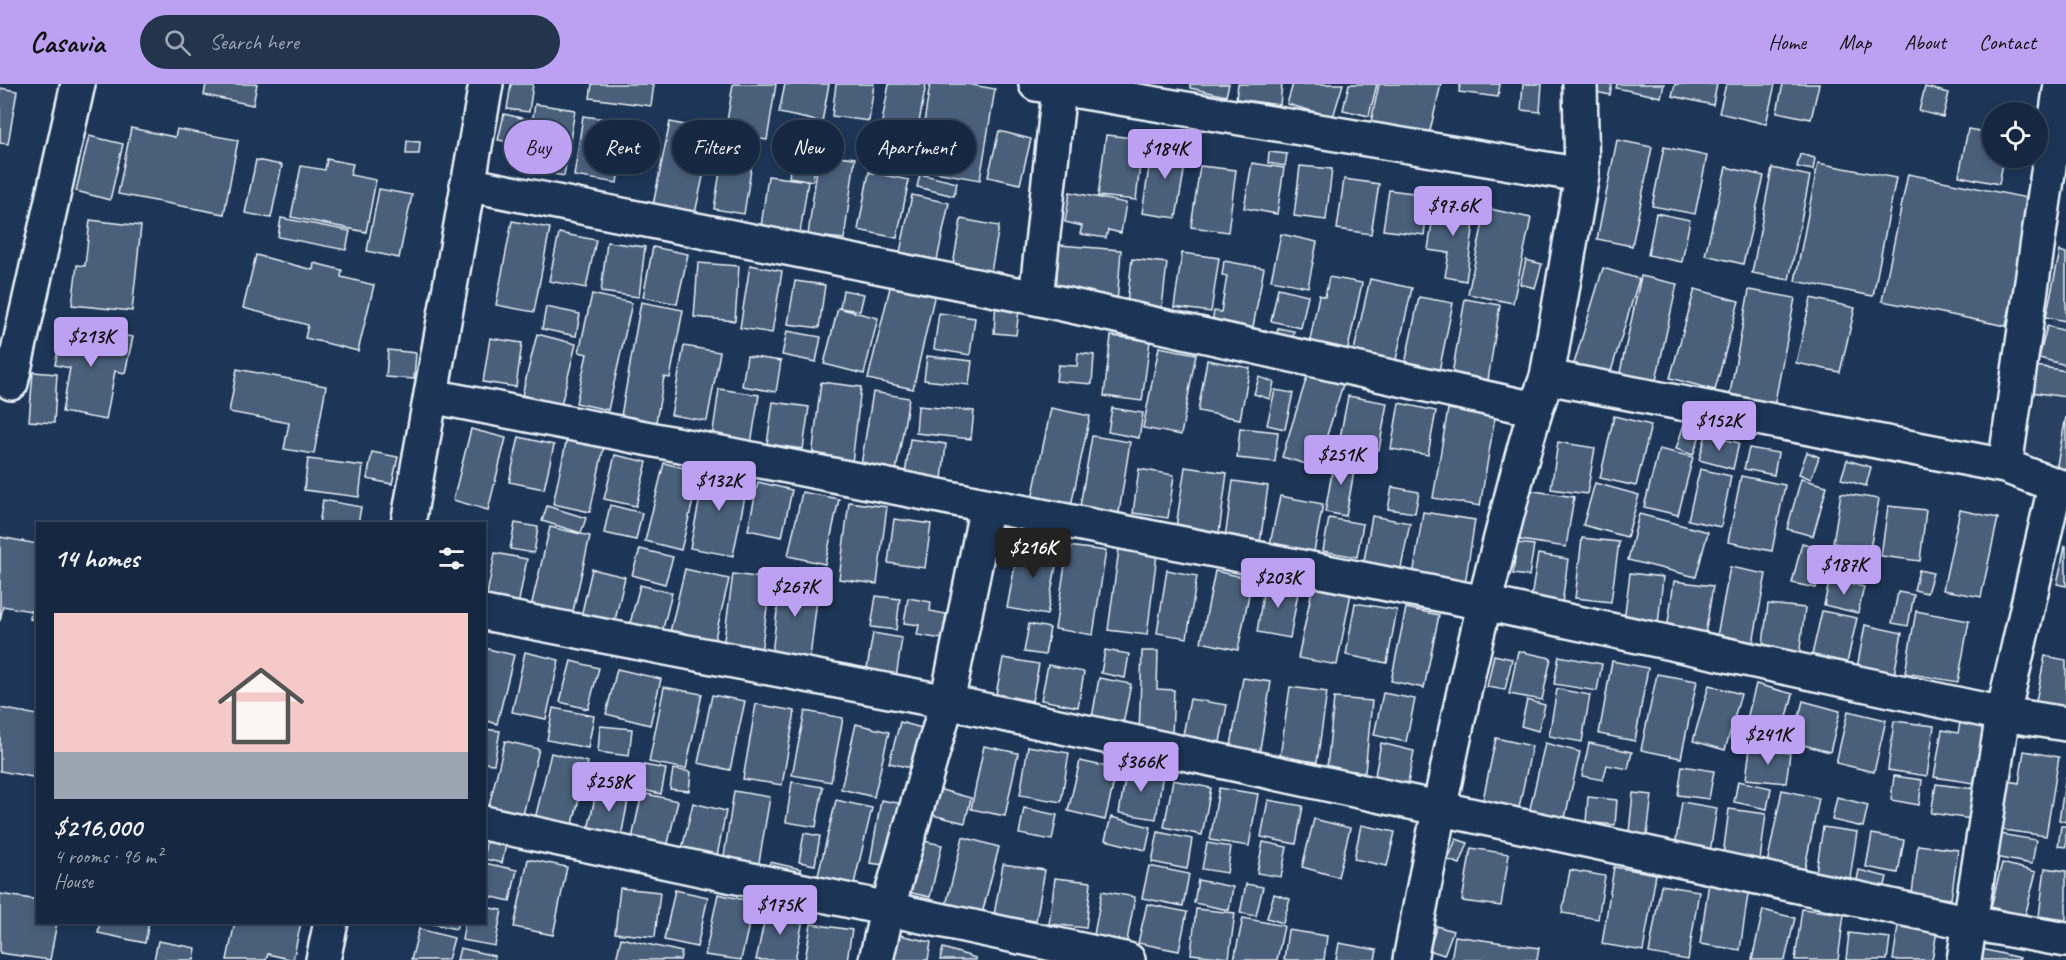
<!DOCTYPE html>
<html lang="en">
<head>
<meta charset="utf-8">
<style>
	body { margin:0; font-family:Caveat,sans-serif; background:#23344c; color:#f1f3f6; height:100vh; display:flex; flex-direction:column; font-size:22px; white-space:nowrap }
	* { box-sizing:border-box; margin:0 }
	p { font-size:20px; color:#9ea6b1 }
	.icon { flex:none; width:33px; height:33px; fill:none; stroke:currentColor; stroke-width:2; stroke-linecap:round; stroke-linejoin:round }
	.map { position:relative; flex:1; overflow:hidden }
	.details { position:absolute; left:36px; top:438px; width:450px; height:402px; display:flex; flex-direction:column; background:#162841; border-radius:0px; box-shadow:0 3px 9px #0003,0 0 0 2px #35445a }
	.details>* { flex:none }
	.guide { position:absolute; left:504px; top:36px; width:570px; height:54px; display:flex; gap:12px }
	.buttons { position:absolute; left:1982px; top:18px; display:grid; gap:12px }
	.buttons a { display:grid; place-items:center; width:66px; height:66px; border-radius:50%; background:#162841; box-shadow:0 3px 9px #0003,0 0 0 2px #35445a; font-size:30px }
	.price { position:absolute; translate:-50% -51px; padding:0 14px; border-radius:6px; background:#bca0f2; color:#111; font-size:20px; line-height:39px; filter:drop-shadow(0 2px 3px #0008) }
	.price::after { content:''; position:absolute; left:50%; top:36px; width:18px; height:14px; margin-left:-9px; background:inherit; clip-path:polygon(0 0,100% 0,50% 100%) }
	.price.current { background:#222; color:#fff }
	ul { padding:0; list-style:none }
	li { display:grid; align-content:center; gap:12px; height:318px; padding:0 18px }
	li span { display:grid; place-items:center; height:186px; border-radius:0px; color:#555 }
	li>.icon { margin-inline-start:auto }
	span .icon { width:108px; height:108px; fill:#fffc; stroke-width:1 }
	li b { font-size:26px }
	h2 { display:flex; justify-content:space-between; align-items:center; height:72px; padding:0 18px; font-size:26px }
	.pill { padding:0 21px; border-radius:27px; background:#162841; box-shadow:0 3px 9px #0003,0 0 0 2px #35445a; font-size:21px; line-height:54px }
	.pill.current { background:#bca0f2; color:#111 }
	header { display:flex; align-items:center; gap:36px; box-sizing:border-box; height:84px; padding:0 30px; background:#bca0f2; color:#111 }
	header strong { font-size:28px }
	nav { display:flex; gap:33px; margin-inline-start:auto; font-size:21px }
	.search { width:420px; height:54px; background:#23344c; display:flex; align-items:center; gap:15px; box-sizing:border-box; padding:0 21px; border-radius:33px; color:#9ea6b1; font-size:22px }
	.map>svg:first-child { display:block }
	.built { fill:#2a4162 }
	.building { fill:#495e7a; stroke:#e8f1f8; stroke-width:1.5 }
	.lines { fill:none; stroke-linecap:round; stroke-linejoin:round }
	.minor-casing { stroke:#e8f1f8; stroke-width:38 }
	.minor { stroke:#1d3557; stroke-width:33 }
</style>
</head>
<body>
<header>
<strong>Casavia</strong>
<div class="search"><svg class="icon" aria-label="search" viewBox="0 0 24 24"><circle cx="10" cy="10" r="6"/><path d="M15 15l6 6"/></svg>Search here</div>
<nav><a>Home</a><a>Map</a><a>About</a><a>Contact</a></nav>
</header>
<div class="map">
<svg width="2066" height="876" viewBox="0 0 2066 876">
	<rect width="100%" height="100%" fill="#1d3557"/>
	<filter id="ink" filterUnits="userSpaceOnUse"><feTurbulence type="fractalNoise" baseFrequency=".0167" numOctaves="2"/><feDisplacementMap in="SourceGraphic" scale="12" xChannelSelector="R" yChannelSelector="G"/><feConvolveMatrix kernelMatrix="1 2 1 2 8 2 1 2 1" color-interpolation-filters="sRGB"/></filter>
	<g filter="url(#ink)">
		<path class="built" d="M2066,164V379L2025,370Z"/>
		<path class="building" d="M206,0H257L253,21L204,11Z
			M511,0H533L529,28L507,25Z
			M592,0H654L651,22L590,14Z
			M733,0H776L767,56L725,50Z
			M785,0H829L822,38L779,29Z
			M836,0H874L869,37L832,32Z
			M889,0H926L912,77L876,70Z
			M930,0H967L995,5L980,96L917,85Z
			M1190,0H1229L1226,12L1190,4Z
			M1238,0H1282L1280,21L1236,15Z
			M1293,0H1343L1333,33L1287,20Z
			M1349,0H1377L1369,32L1343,26Z
			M1379,0H1441L1429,51L1371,38Z
			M1460,0H1500L1498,13L1459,8Z
			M1523,0H1542L1540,28L1521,26Z
			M1597,0H1612L1610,11L1596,8Z
			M1617,0H1664L1661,13L1616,4Z
			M1675,0H1717L1713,21L1672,12Z
			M1726,0H1775L1766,40L1719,29Z
			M1783,0H1819L1811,35L1777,28Z
			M1925,3L1949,9L1943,33L1919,27Z
			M0,4L17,7L8,60L0,59Z
			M535,20L575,26L564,92L525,85Z
			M504,30L526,35L520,60L498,56Z
			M583,32L626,38L617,99L574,92Z
			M670,38L713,47L694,134L652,126Z
			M131,44L175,53L177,45L238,56L224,130L118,110Z
			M1968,45L1992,49V74H2004L1999,100L1959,92Z
			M999,47L1031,55L1020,100L988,93Z
			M1106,51L1143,55L1136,116L1098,112Z
			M89,52L123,60L110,116L76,107Z
			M725,56L755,60L744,130L714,125Z
			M1617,56L1652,63L1632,162L1597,155Z
			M407,57L420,58L419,70H406Z
			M794,58L817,61L813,97L789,93Z
			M1153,58L1188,64L1176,134L1142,129Z
			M1664,63L1707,72L1695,130L1652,122Z
			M1269,68L1287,70L1285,82L1268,79Z
			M819,70L855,74L844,155L808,151Z
			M1800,70L1815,74L1813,86L1797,83Z
			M327,75L353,80L350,91L376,96L366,148L291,133L301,82L325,86Z
			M256,76L282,81L271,134L245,129Z
			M1252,79L1284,84L1277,130L1244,124Z
			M1818,79L1896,94L1873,212L1795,197Z
			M1200,82L1236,86L1228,148L1191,143Z
			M1300,82L1332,85L1326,136L1294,132Z
			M1726,83L1764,92L1743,180L1705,171Z
			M1772,84L1810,92L1789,196L1752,189Z
			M869,88L909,96L897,154L858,146Z
			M920,90L957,99L954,112L917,103Z
			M1908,90L2032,115L2006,242L1882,217Z
			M768,92L808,97L800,149L761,143Z
			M1344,95L1379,100L1371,150L1337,145Z
			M379,105L412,111L399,174L367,167Z
			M1389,106L1429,111L1424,151L1383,146Z
			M1070,108L1126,119L1121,149L1108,146L1106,154L1080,150L1082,142L1065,138Z
			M912,111L949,119L937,176L900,168Z
			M1435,118L1476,124L1466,197L1445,193L1449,169L1428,166Z
			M1486,124L1531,134L1513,219L1468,210Z
			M1656,129L1690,136L1682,178L1648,171Z
			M281,134L350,147L346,166L278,153Z
			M961,135L999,142L991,188L953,181Z
			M90,136L141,142L132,227L72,221L77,181L85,182Z
			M512,137L550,144L534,228L496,221Z
			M559,149L596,156L586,204L549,197Z
			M1281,150L1317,158L1308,203L1271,196Z
			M607,158L645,163L639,213L601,208Z
			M1059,161L1121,166L1117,220L1056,206Z
			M653,163L688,170L677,220L643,213Z
			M2060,167L2066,169V237L2046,233Z
			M1182,169L1219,174L1211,228L1174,223Z
			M256,171L313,186L314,179L342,186L341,193L374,201L358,267L305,254L308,241L243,224Z
			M1132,175L1167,179L1162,223L1127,219Z
			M1526,176L1542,180L1535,204L1520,200Z
			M1224,177L1264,184L1251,254L1211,247L1214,227L1221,228L1227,192L1222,191Z
			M698,179L739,182L735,237L694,233Z
			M750,181L782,187L772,249L740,244Z
			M1603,184L1639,195L1609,294L1573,283Z
			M1641,192L1677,200L1655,301L1619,293Z
			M1329,193L1362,199L1347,269L1309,261L1319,211L1325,213Z
			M892,195L936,205L913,305L868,295Z
			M1370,195L1412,204L1395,280L1353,271Z
			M795,197L825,201L819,244L788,240Z
			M1278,204L1308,211L1301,244L1271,237Z
			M1695,205L1739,217L1715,306L1670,294Z
			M843,206L864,210L860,227L840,224Z
			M1749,206L1795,214L1773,328L1728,320Z
			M592,210L632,219L608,326L576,319L587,270L579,268Z
			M1419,213L1453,219L1439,287L1405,280Z
			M1811,214L1855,224L1840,288L1796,279Z
			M1465,215L1500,221L1488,296L1452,290Z
			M996,216L1020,218L1016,251L994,249Z
			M641,218L683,226L670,294L664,293L656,338L621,332Z
			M546,223L580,230L576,252L542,245Z
			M838,224L878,234L864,290L824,280Z
			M939,229L975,234L970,271L934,265Z
			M63,240L133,253L125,289L115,287L106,336L62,328L70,284L55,281Z
			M2047,242L2066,247V281L2039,274Z
			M1278,244L1294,247L1291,264L1275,261Z
			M787,247L821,253L816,278L782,271Z
			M537,250L576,260L561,321L522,311Z
			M1111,252L1150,257L1142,317L1104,312Z
			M490,254L522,259L516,303L483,298Z
			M684,262L720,268L707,337L671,331Z
			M1159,263L1196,270L1181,351L1143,344Z
			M388,266L416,269L414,295L386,293Z
			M1078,269L1094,271L1092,300L1056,297L1058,281L1077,282Z
			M747,272L781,277L776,308L742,302Z
			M927,272L972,277L969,301L924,296Z
			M1207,276L1250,284L1240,335L1198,327Z
			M2036,282L2066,287V313L2031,308Z
			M1310,283L1345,294L1317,383L1282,373Z
			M237,285L326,302L314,370L284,365L289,339L229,328Z
			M33,288L57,290L54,339L29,337Z
			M1259,293L1274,298L1270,315L1254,310Z
			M821,298L861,303L852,379L812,373Z
			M719,305L759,311L751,360L712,354Z
			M1275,306L1293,309L1285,345L1267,341Z
			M873,308L909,314L896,387L861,381Z
			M1348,312L1387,319L1379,366L1339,359Z
			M773,318L809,323L803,365L767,360Z
			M1399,319L1436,327L1428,371L1391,365Z
			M918,322L974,327L971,355L916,349Z
			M1051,324L1090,332L1071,422L1032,415Z
			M1112,324L1143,329L1139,354L1108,348Z
			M1448,325L1495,333L1480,422L1433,414Z
			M1614,332L1651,341L1636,402L1600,394Z
			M2066,333V388L2056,386Z
			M1684,340L1702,346L1693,371L1676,365Z
			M1240,344L1278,348L1275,378L1237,374Z
			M471,345L506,354L488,426L453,416Z
			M1706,351L1739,359L1733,385L1699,376Z
			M1092,352L1130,358L1118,435L1079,428Z
			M519,353L554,361L544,405L509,398Z
			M567,354L604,362L590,428L553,420Z
			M910,355L946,360L942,395L905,391Z
			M1558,358L1595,364L1587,410L1551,405Z
			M1749,364L1778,369L1774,391L1744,385Z
			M1659,365L1693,373L1678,431L1644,423Z
			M372,368L398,373L392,400L367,395Z
			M1807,368L1819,373L1811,395L1799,390Z
			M615,371L647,378L636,422L604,415Z
			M1335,372L1356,376L1346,432L1325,428Z
			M308,375L363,382L359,413L304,406Z
			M1847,376L1871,383L1866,402L1841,395Z
			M664,379L700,388L681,466L645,457Z
			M706,383L749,392L733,472L690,464Z
			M1185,383L1227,389L1219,449L1176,443Z
			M1139,385L1174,391L1168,434L1133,429Z
			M1700,385L1731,392L1721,443L1688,436Z
			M1741,392L1785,401L1772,467L1728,458Z
			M1801,395L1827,402L1813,452L1787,445Z
			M1233,397L1268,402L1260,459L1225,454Z
			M758,398L792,406L782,453L748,446Z
			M1595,399L1639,411L1627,453L1583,441Z
			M1392,403L1419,408L1415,429L1388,425Z
			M1527,406L1574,413L1566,463L1520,456Z
			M802,408L839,415L825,480L788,472Z
			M1841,409L1879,415L1870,465L1833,459Z
			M1280,412L1323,420L1313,473L1269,465Z
			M323,416L361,423L358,440H319Z
			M849,418L887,423L877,500L839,495Z
			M610,421L642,429L636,456L604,449Z
			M547,422L586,434L581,449L542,437Z
			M1888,422L1926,426L1920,477L1881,472Z
			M1960,426L1998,434L1981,513L1943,506Z
			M1423,428L1475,436L1465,500L1413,492Z
			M1639,430L1708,448L1696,493L1628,476Z
			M1372,432L1410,439L1399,494L1362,488Z
			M1329,434L1363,440L1357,473L1323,467Z
			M894,435L931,440L925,484L888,479Z
			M515,439L538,443L534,469L510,465Z
			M550,443L590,452L571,536L530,527Z
			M0,453L38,460V536L30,535L31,527L3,522L0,537Z
			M1582,454L1619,458L1611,518L1575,514Z
			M1019,459L1059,466L1047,531L1007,524Z
			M1517,459L1534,461L1529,492L1513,490Z
			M1802,459L1825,465L1816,504L1792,499Z
			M1068,462L1106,467L1093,551L1055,545Z
			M2065,462H2066V502L2057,500Z
			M1846,464L1869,466L1866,485L1844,482Z
			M640,465L673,473L665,500L632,491Z
			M1119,465L1157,470L1147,551L1108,546Z
			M495,469L527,475L517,527L485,521Z
			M1538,470L1568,475L1562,520L1531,515Z
			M1730,483L1766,490L1753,559L1717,552Z
			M592,485L625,493L613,545L580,537Z
			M685,485L729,495L714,558L670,548Z
			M1167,486L1197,492L1187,554L1157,549Z
			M1919,486L1933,489L1927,509L1914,506Z
			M1215,487L1252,495L1238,566L1201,558Z
			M1630,489L1663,493L1658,541L1624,537Z
			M733,490L771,495L761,568L723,563Z
			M781,493L819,498L810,574L772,570Z
			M1830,494L1864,503L1858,529L1824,521Z
			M1265,497L1299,503L1290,554L1257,548Z
			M1674,497L1713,502L1705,551L1667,546Z
			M640,501L672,509L660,556L628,547Z
			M1313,501L1351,509L1337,581L1298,574Z
			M1898,508L1914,511L1908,542L1892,539Z
			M876,512L900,515L896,546L871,543Z
			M908,514L931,518L930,527L946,530L942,555L917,551L919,541L904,539Z
			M1355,519L1397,526L1387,579L1346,571Z
			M1768,520L1805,524L1799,573L1762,568Z
			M1406,524L1439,531L1424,604L1391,597Z
			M1822,527L1857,534L1847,579L1812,571Z
			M1916,527L1969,537L1958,598L1905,589Z
			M1029,540L1050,544L1045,571L1024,568Z
			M1865,541L1902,549L1894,591L1857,584Z
			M873,549L902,554L896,594L866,590Z
			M484,564L514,571L497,640L484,636Z
			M1105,566L1129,570L1125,594L1101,589Z
			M1142,567H1158L1157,605L1174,606L1172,651L1139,650Z
			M1518,567L1551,574L1542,616L1509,610Z
			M525,568L559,576L546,635L512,628Z
			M1494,571L1512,575L1505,606L1487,603Z
			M1559,572L1602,580L1597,607L1554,600Z
			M2045,572L2066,576V629L2035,622Z
			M1003,574L1039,580L1032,617L996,610Z
			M571,577L599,584L588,625L560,618Z
			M1612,577L1648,584L1635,657L1599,650Z
			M1048,581L1084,588L1078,623L1041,616Z
			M617,585L661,595L650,641L606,630Z
			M1657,590L1697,597L1681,674L1641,666Z
			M1099,594L1131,600L1123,640L1092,634Z
			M1243,594L1271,598L1259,671L1230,667Z
			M1756,600L1793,610L1779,664L1742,654Z
			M1709,601L1741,610L1725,666L1693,657Z
			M664,603L702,610L686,685L649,678Z
			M1290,603L1327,608L1317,678L1280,673Z
			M1557,605L1590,611L1582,658L1549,652Z
			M1383,609L1415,615L1406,658L1374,651Z
			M712,611L745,617L730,686L698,679Z
			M1334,614L1372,617L1365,688L1327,684Z
			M1190,615L1227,621L1220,658L1183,651Z
			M1527,616L1545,621L1538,647L1521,642Z
			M1803,617L1840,627L1830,668L1792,658Z
			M756,620L795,627L782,701L743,695Z
			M0,624L38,631V694L0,687Z
			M553,624L594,632L588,664L547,656Z
			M805,627L843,634L831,698L792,691Z
			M1848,627L1886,636L1874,688L1836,679Z
			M1894,637L1934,642L1927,692L1888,686Z
			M900,638L922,644L911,684L889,679Z
			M1960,639L1983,642L1974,699L1934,693L1942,646L1958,649Z
			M856,640L889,648L874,713L841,705Z
			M600,642L632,645L629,672L598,668Z
			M484,645L500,647L494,680L484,679Z
			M1496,654L1532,662L1518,728L1482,720Z
			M505,657L539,665L522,735L488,726Z
			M1381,659L1414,667L1407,704L1374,697Z
			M1545,659L1580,668L1564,738L1529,729Z
			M1589,659L1632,668L1628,685L1607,681L1603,696L1582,692Z
			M984,662L1018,669L1005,732L971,725Z
			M1028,662L1069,669L1061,718L1020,711Z
			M1750,664L1790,669L1786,699L1746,695Z
			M2024,667L2059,673L2046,752L1996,745L2004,696L2019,699Z
			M551,669L588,678L571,748L534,739Z
			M1080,677L1117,685L1105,736L1068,727Z
			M644,681L666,685L661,710L639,705Z
			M1682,682L1714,687L1709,715L1678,711Z
			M1127,684L1163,689L1156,735L1119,729Z
			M673,685L691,688L689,707L670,705Z
			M1894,692L1922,696L1919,721L1891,716Z
			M2066,692V738L2059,736Z
			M1173,696L1211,704L1202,751L1164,743Z
			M1738,697L1771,704L1767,725L1734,718Z
			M792,698L823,703L816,743L786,738Z
			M1936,700L1975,705L1971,735L1931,729Z
			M597,704L629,711L621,753L588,746Z
			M934,704L971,714L965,739L928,730Z
			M1219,704L1258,710L1249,762L1210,756Z
			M1782,706L1819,714L1804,788L1767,780Z
			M734,707L770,713L758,784L723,779Z
			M642,709L678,717L666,768L631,759Z
			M1633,709L1652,711L1647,751L1629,748Z
			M1588,713L1617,716L1615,741L1586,738Z
			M1837,713L1868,721L1863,743L1832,736Z
			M836,716L872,724L853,804L817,796Z
			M881,716L909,721L898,783L870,779Z
			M1268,716L1303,722L1296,760L1261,753Z
			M1682,718L1717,724L1710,768L1675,763Z
			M693,719L726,727L717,772L682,765Z
			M1024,724L1057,731L1052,756L1019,750Z
			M1729,725L1766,730L1760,776L1723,771Z
			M1111,733L1151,743L1146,766L1105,756Z
			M1314,735L1350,744L1338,793L1302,783Z
			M1361,741L1395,748L1387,782L1354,775Z
			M2061,742H2066V763L2058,762Z
			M1823,743L1857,748L1850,794L1816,789Z
			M1158,748L1192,755L1187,785L1152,778Z
			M804,749L820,752L815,781L799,778Z
			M1994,749L2036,756L2032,780L1989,772Z
			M1872,750L1904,756L1898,789L1866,783Z
			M963,753L999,763L982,830L946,821Z
			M915,755L942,761L930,813L903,807Z
			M1456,755L1468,759L1460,780L1448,776Z
			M486,756L506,761L502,779L484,775Z
			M1263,758L1287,763L1281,793L1257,789Z
			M1207,759L1231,763L1227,789L1202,785Z
			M1918,761L1958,766L1951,815L1912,810Z
			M1471,764L1509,770L1501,822L1462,817Z
			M528,775L567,783L553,851L514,843Z
			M770,778L801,785L797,801L766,793Z
			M484,779L517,786L510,817L484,811Z
			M2002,779L2036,788L2025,832L1991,823Z
			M1003,780L1045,786L1036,837L994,831Z
			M1149,782L1189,790L1183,822L1142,814Z
			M1614,783L1656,790L1643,867L1602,860Z
			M2045,784L2066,787V836L2039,832Z
			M1570,786L1605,792L1598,835L1562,829Z
			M1859,786L1887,793L1882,813L1855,806Z
			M1055,794L1091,798L1086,844L1049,840Z
			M1198,796L1233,803L1229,826L1194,819Z
			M1709,798L1749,803L1740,866L1700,860Z
			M1246,800L1263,803L1256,832L1240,829Z
			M1661,801L1699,807L1688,876L1649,869Z
			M620,804L660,808L655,853L615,849Z
			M675,806L708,813L697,863L664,856Z
			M1102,807L1135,813L1127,857L1094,851Z
			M0,810L38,816V838H57L50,876L0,869Z
			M718,810L754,818L741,876L705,871Z
			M1274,810L1290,815L1283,839L1267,834Z
			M1147,820L1187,828L1179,867L1138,859Z
			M484,823L502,826L495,862L462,856L465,838H484Z
			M767,824L804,831L795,876H756Z
			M1196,825L1235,829L1229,874L1191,870Z
			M1802,825L1844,830L1838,876H1795Z
			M1763,826L1795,834L1785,876H1752Z
			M1243,834L1284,842L1277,876H1234Z
			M100,838H149L145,859L98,849Z
			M235,838H301L293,876L268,870L266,876H227Z
			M425,838H458L456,845Z
			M811,840L852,846L847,876H805Z
			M1437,842L1453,847L1444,871L1429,866Z
			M1898,842L1937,847L1932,876H1893Z
			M419,845L454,854L448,876H411Z
			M1288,846L1327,852L1324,876H1284Z
			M1849,849L1890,854L1887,876H1846Z
			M895,850L931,858L928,876H890Z
			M1455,852L1539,864L1537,876H1451Z
			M621,854L682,868L680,876H616Z
			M158,857L196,864L194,876H154Z
			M1339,859L1377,866L1375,876H1336Z
			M460,864L495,872L494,876H457Z
			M943,864L976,874V876H940Z
			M1982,865L2020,874L2019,876H1979Z"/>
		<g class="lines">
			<defs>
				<path id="minor" d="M1036,0L1582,91
					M467,100L1036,214L1535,325
					M1036,214L1059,6
					M1547,293L2005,382L2066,405
					M11,299L78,0
					M431,312L1484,519L2003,630L2066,640
					M2005,382L2061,0
					M408,440L486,0
					M484,529L947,618L1970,839L2066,856
					M484,739L1128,876
					M323,876L331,838
					M876,876L888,823L947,618L987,422
					M1410,876C1437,733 1465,591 1502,450C1516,397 1528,344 1547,293L1582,91L1580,0
					M1964,876L2003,630L2055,403"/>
			</defs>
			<use href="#minor" class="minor-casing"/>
			<use href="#minor" class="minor"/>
		</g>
	</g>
</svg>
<div class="buttons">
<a><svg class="icon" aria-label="locate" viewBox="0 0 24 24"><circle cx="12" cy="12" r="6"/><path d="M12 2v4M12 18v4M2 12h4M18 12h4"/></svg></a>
</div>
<b class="price" style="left:1165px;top:96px">$184K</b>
<b class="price" style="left:1453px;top:153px">$97.6K</b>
<b class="price" style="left:91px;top:284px">$213K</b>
<b class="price" style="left:1719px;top:368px">$152K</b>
<b class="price" style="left:1341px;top:402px">$251K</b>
<b class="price" style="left:719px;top:428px">$132K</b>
<b class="price current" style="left:1033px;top:495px">$216K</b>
<b class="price" style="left:1844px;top:512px">$187K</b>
<b class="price" style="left:1278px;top:525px">$203K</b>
<b class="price" style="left:795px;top:534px">$267K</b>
<b class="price" style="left:1768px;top:682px">$241K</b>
<b class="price" style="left:1141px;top:709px">$366K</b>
<b class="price" style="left:609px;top:729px">$258K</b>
<b class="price" style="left:780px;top:852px">$175K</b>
<div class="guide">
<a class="pill current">Buy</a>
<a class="pill">Rent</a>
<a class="pill">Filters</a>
<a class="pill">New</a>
<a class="pill">Apartment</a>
</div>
<section class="details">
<h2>14 homes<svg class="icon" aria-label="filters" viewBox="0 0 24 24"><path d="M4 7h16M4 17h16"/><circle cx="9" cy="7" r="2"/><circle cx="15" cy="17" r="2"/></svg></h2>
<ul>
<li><span style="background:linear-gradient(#f6c9c9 75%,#9aa5b1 0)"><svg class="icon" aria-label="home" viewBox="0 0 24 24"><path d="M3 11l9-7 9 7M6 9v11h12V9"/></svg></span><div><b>$216,000</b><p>4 rooms · 96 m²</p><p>House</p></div></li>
</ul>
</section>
</div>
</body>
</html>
